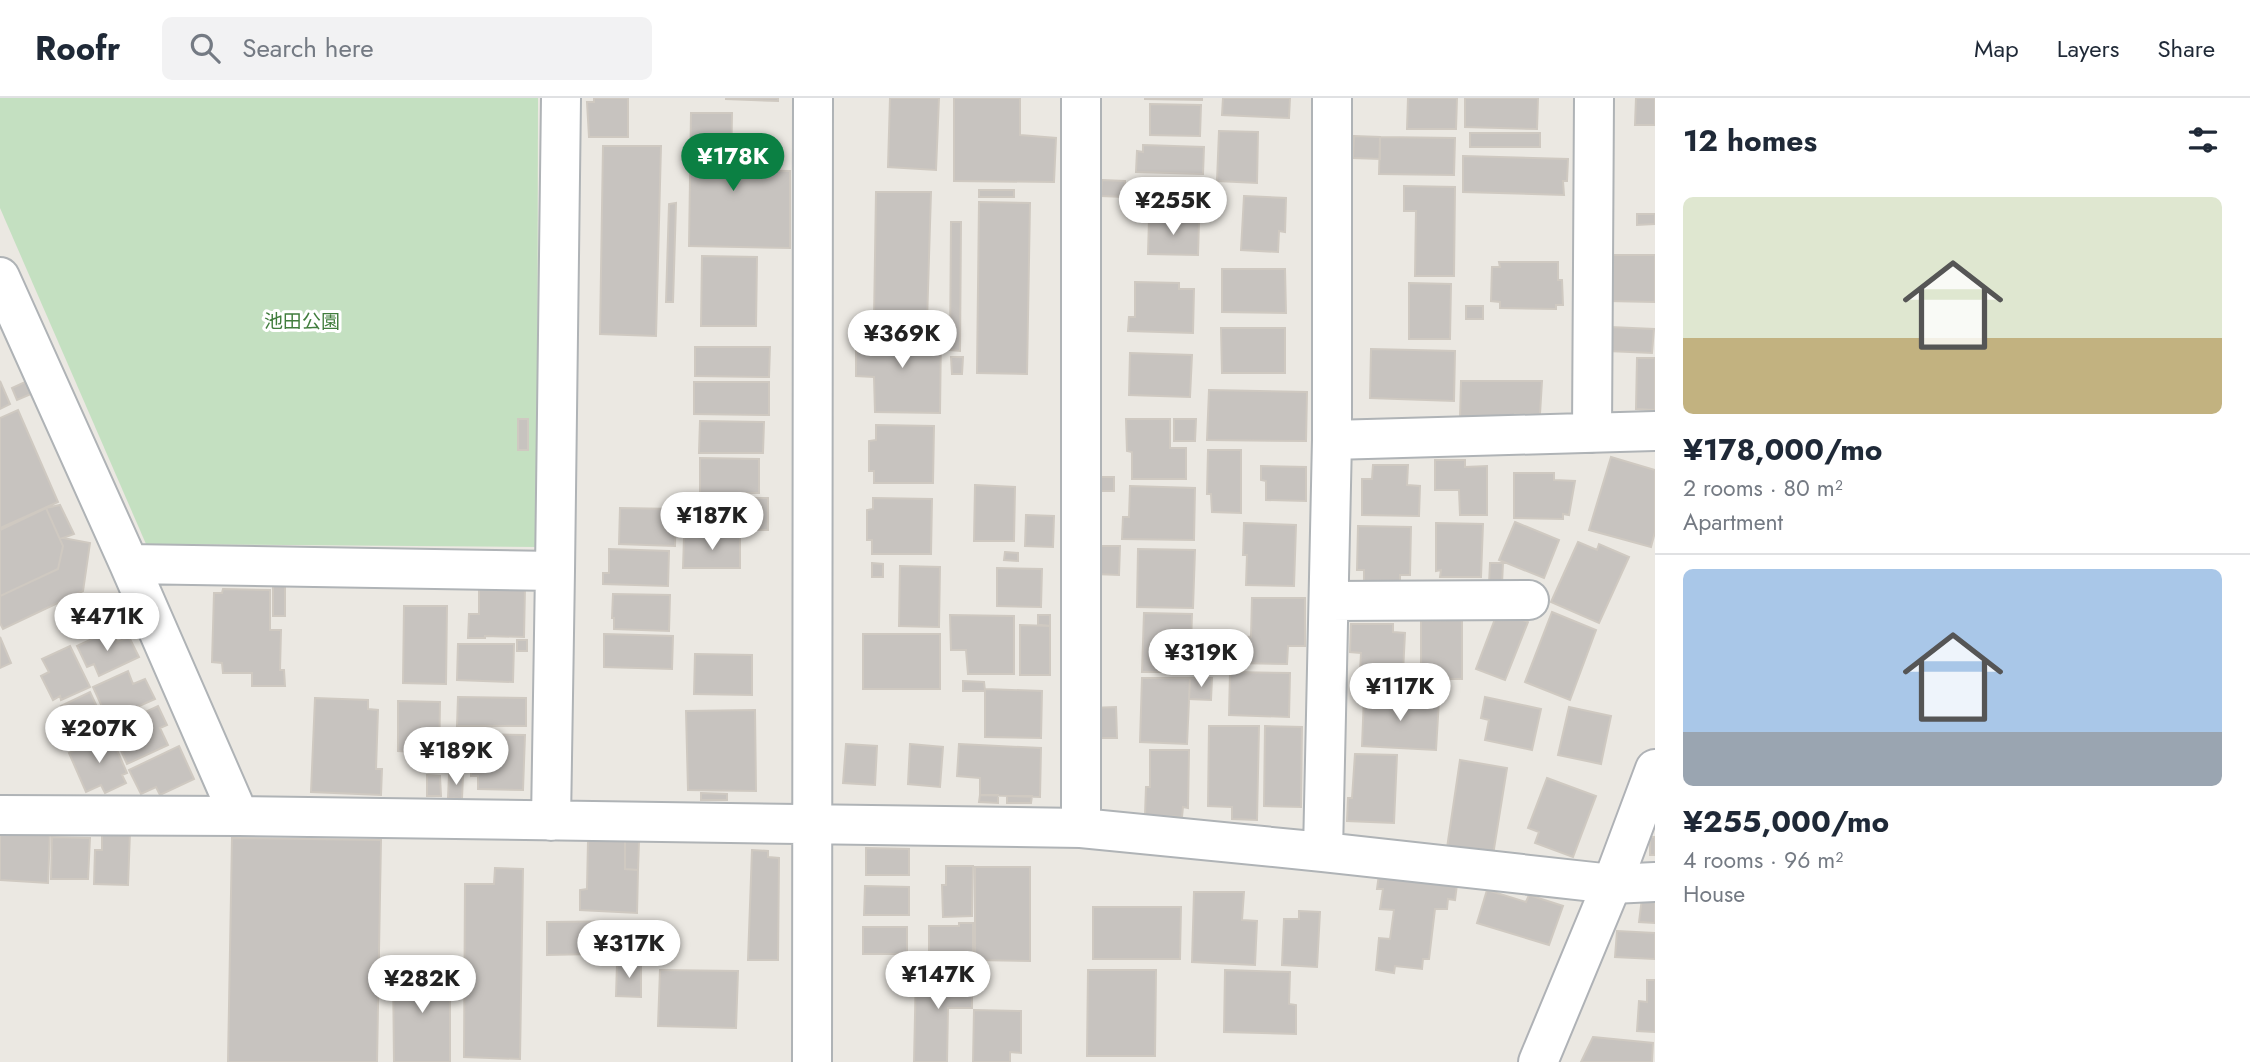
<!DOCTYPE html>
<html lang="en">
<head>
<meta charset="utf-8">
<style>
	body { margin:0; font-family:Jost,"Noto Sans JP",sans-serif; background:#f2f2f3; color:#1f2937; height:100vh; display:flex; flex-direction:column; font-size:26px; white-space:nowrap }
	* { box-sizing:border-box; margin:0 }
	p { font-size:23px; color:#747a83 }
	.icon { flex:none; width:38px; height:38px; fill:none; stroke:currentColor; stroke-width:2; stroke-linecap:round; stroke-linejoin:round }
	.map { position:relative; flex:1; overflow:hidden }
	.sheet { display:flex; flex-direction:column; background:#fff; width:595px }
	.sheet>* { flex:none }
	.price { position:absolute; translate:-50% -60px; padding:0 16px; border-radius:24px; background:#fff; color:#222; font-size:23px; line-height:46px; filter:drop-shadow(0 2px 4px #0008) }
	.price::after { content:''; position:absolute; left:50%; top:42px; width:21px; height:16px; margin-left:-10px; background:inherit; clip-path:polygon(0 0,100% 0,50% 100%) }
	.price.on { background:#0b8043; color:#fff }
	ul { padding:0; list-style:none }
	li { display:grid; align-content:center; gap:14px; height:371px; padding:0 28px }
	li+li { border-top:2px solid #e0e1e3 }
	li span { display:grid; place-items:center; height:217px; border-radius:10px; color:#555 }
	li>.icon { margin-inline-start:auto }
	span .icon { width:126px; height:126px; fill:#fffc; stroke-width:1 }
	li b { font-size:30px }
	h2 { display:flex; justify-content:space-between; align-items:center; height:84px; padding:0 28px; font-size:30px }
	header { display:flex; align-items:center; gap:42px; box-sizing:border-box; height:98px; padding:0 35px; background:#fff; border-bottom:2px solid #e0e1e3 }
	header strong { font-size:33px }
	nav { display:flex; gap:38px; margin-inline-start:auto; font-size:24px }
	.search { width:490px; height:63px; background:#f2f2f3; display:flex; align-items:center; gap:18px; box-sizing:border-box; padding:0 24px; border-radius:10px; color:#747a83; font-size:26px }
	main { display:flex; flex:1; min-height:0 }
	.map>svg:first-child { display:block }
	.green { fill:#c4e0c1 }
	.building { fill:#c7c3bf; stroke:#cfc9c1; stroke-width:2 }
	.lines { fill:none; stroke-linecap:round; stroke-linejoin:round }
	.street-casing { stroke:#afb3b6; stroke-width:42 }
	.secondary-casing { stroke:#afb2b6; stroke-width:42 }
	.street { stroke:#fff; stroke-width:38 }
	.secondary { stroke:#fff; stroke-width:38 }
	.labels { text-anchor:middle; stroke-width:6; stroke-linejoin:round; paint-order:stroke }
	.park-label { font-size:19px; fill:#417d3d; stroke:#fff }
</style>
</head>
<body>
<header>
<strong>Roofr</strong>
<div class="search"><svg class="icon" aria-label="search" viewBox="0 0 24 24"><circle cx="10" cy="10" r="6"/><path d="M15 15l6 6"/></svg>Search here</div>
<nav><a>Map</a><a>Layers</a><a>Share</a></nav>
</header>
<main>
<div class="map">
<svg width="1655" height="964" viewBox="0 0 1655 964">
	<rect width="100%" height="100%" fill="#ebe8e2"/>
	<path class="green" d="M0,0H538L537,449L146,446L0,110Z"/>
	<path class="building" d="M594,0H628V39H589L587,4H594Z
		M726,0H778V3L726,1Z
		M890,0H939L936,72L888,69Z
		M954,0H1020V37L1056,40L1054,84L954,83Z
		M1145,0H1202V2L1145,1Z
		M1223,0H1290L1289,20L1222,17Z
		M1408,0H1457L1456,31H1407Z
		M1465,0H1538L1537,31L1465,29Z
		M1636,0H1655V27H1635Z
		M1150,6L1201,7L1200,38L1150,37Z
		M691,15H732L731,72L790,73V150L689,148Z
		M1219,33L1258,34L1257,85L1217,83Z
		M1470,35H1540V49H1470Z
		M1354,38L1380,39V61L1353,60Z
		M1380,39L1455,40L1454,77L1379,76Z
		M1143,47L1204,49L1203,76L1136,74L1137,53L1143,54Z
		M603,48H661L656,238L600,236Z
		M1463,58L1568,61L1567,83H1563L1564,97L1463,94Z
		M1102,82L1125,83V99L1101,98Z
		M1196,86L1197,114L1131,116V87Z
		M1404,88L1455,89L1454,178H1415L1416,113H1404Z
		M979,92H1014V99H979Z
		M876,94H931L927,224L874,222Z
		M1244,98L1286,100L1285,134L1279,133L1278,154L1241,152Z
		M979,104L1030,105L1027,276L977,275Z
		M676,105L673,204H666L669,106Z
		M1637,116H1655V126L1637,127Z
		M1149,121L1199,123L1198,157L1148,156Z
		M951,124H961L960,253L950,252Z
		M1608,157H1655V204L1608,203Z
		M702,158L757,159L756,228H701Z
		M1499,164H1558V182H1562L1563,207H1556V211L1500,210V204L1491,203L1492,169H1500Z
		M1222,171H1285L1286,215L1222,214Z
		M1135,184L1179,185V191H1194L1193,235L1128,233L1129,219H1135Z
		M1409,185L1451,186L1450,241H1409Z
		M1466,208H1483V221H1466Z
		M1610,229L1654,231L1652,255L1608,253Z
		M1221,230H1285V275H1222Z
		M856,234H941L940,315L875,314L874,279L856,278Z
		M695,249H770L769,279L695,278Z
		M1371,251L1455,253L1454,303L1370,300Z
		M1130,255L1192,257L1190,299L1129,297Z
		M951,259H963L962,276H952Z
		M1637,260H1655V312L1636,311Z
		M0,283L10,306L0,311Z
		M1461,283H1542L1540,316H1515V321L1460,320Z
		M25,284L31,296L17,302L12,290Z
		M694,284H769V317L694,316Z
		M1209,292L1307,294L1306,343L1207,342Z
		M18,312L58,404L0,430V320Z
		M518,321H528V352H518Z
		M1126,321H1170V350H1186V381H1132V354L1127,353Z
		M1174,321H1196L1195,343H1174Z
		M700,323L764,324L763,355H699Z
		M876,327L934,328L933,385H874V373H869V343L876,342Z
		M1208,352H1241V415L1212,414L1211,396H1207Z
		M1611,359L1655,372V434L1651,449L1589,432Z
		M700,360L759,361V395H700Z
		M1435,362H1465V369L1487,368V417H1460L1459,392H1435Z
		M1373,367H1408L1407,387L1420,388L1419,418L1362,417V381H1372Z
		M1261,368L1306,369V403L1266,402V383L1261,382Z
		M1514,375H1554V382L1575,383L1569,417L1563,416V421L1514,420Z
		M1096,379H1114V393H1096Z
		M975,387L1015,389L1014,443H974Z
		M1130,388L1195,390L1194,442L1122,441L1123,419H1129Z
		M701,400H768V432L701,431Z
		M873,400L932,401L931,456H872V442H867V412L873,411Z
		M60,407L74,436L63,440L90,445L83,493L3,531L0,525V498L58,471L63,448L46,410Z
		M46,410L63,448L58,471L0,498V432Z
		M620,410L676,411L675,448L619,446Z
		M1026,417L1054,418L1053,449L1025,448Z
		M1515,424L1559,442L1544,480L1499,462Z
		M1244,425L1296,427L1294,488L1246,487L1247,457H1243Z
		M1436,425L1483,426L1481,479H1440L1441,472L1436,473Z
		M1358,428L1411,429L1410,477H1400V484L1364,483V472H1357Z
		M740,438V470H683L684,439Z
		M1578,444L1597,452L1599,446L1629,459L1599,525L1551,504Z
		M1095,448H1120L1119,477L1094,476Z
		M609,451L669,453L668,488L603,486V475H609Z
		M1138,451L1195,452L1193,510L1137,509Z
		M1005,454L1018,455V463L1004,462Z
		M872,465L883,466V479H872Z
		M1490,465H1503L1502,486H1489Z
		M900,468L940,469L939,529L899,528Z
		M997,470L1042,471L1041,509L997,508Z
		M273,483H285V518H273Z
		M479,487L525,489L524,539L485,538V540H468L469,516H479Z
		M223,491L270,492V532H281L280,572H284L285,588H252V575H223L222,565L212,564L214,495H222Z
		M613,496L670,497L669,533L614,531V520H612Z
		M1252,500H1305V548H1288L1287,566L1237,565L1239,538L1251,539Z
		M404,508H447L446,586L403,585Z
		M1498,513L1528,524L1505,582L1476,571Z
		M1552,514L1596,532L1570,602L1525,584Z
		M1144,515L1192,516L1190,574H1142Z
		M950,517L1014,518V576H968L966,552H951Z
		M1038,517H1050V528L1038,527Z
		M1462,522V581H1421V523Z
		M1351,526H1393V534L1405,535L1402,594L1359,592L1361,555L1350,554Z
		M1020,527L1050,528V577H1020Z
		M111,532L117,544L129,539L139,559L99,578L94,566L87,569L77,548Z
		M604,536L673,538L672,571L604,569Z
		M863,536H940V591H863Z
		M0,539L11,565L0,570Z
		M517,542H527V553H517Z
		M458,546H514L513,584L457,582Z
		M70,548L90,589L61,602L60,598L53,602L41,578L49,574L42,561Z
		M695,556L752,557V597L694,596Z
		M128,573L133,586L145,581L155,601L115,619L110,608L103,611L93,589Z
		M1230,574L1290,575L1289,619L1229,617Z
		M1142,580H1190L1187,646L1140,644Z
		M1190,580H1212L1211,602L1189,601Z
		M963,583L984,584L985,593H963Z
		M985,591L1042,593L1041,640L985,639Z
		M90,594L106,628L77,642L74,634L59,642L49,622L65,614L61,608Z
		M1364,598L1439,602L1436,652L1362,648Z
		M458,599L526,600V628H457Z
		M1485,599L1541,611L1532,652L1485,642L1489,622L1481,620Z
		M315,600L368,602V611L378,612L376,671H382L381,697L311,694Z
		M398,603L440,604L439,666H414V654L398,653Z
		M158,608L167,627L160,630L168,647L127,666L111,630Z
		M1116,609L1117,640H1090L1089,610Z
		M1569,609L1611,618L1601,666L1558,657Z
		M755,612L756,693L688,692L686,613Z
		M1209,628H1259L1257,722L1232,721V709L1208,708Z
		M1265,628L1302,629L1301,709L1264,708Z
		M452,634H467V653H452Z
		M110,636L127,675L122,677L126,685L105,695L101,687L86,694L69,655Z
		M479,636L525,637L523,692L478,691V678H471V658H478Z
		M846,646L877,648L875,687L843,685Z
		M910,646L943,649L940,689L908,686Z
		M959,646L1041,650L1040,699L980,697V680L957,678Z
		M179,648L194,681L160,697L156,689L141,696L129,672Z
		M1150,652H1189L1188,710L1183,709L1182,719L1145,717L1146,689H1150Z
		M1355,656L1397,657L1394,725L1347,723L1348,700H1352Z
		M1460,662L1507,670L1493,757L1447,750Z
		M427,677L440,678L441,698H427Z
		M449,677H463L462,701L448,700Z
		M1547,680L1596,698L1573,759L1535,745L1539,734L1528,730Z
		M701,695L727,696V702H701Z
		M980,697H998V705L979,704Z
		M1007,698H1032L1031,705H1007Z
		M0,733L50,735L48,785L0,782Z
		M102,733L130,734L128,787L94,786L95,752H102Z
		M52,739L90,740L88,781H51Z
		M1650,739H1655V757H1650Z
		M232,740L381,742L377,964H228Z
		M588,743H625V771L638,772L637,815L580,812V792L587,791Z
		M625,743H639L638,772L625,771Z
		M866,750L909,751V777H866Z
		M752,752L768,753V759L779,760L778,862H748Z
		M946,768H973L972,818L943,819L942,787H946Z
		M975,769H1030V863L975,862Z
		M495,770L523,771L520,961L464,959L465,786H494Z
		M1379,776L1457,786L1455,802L1448,801L1447,811H1435L1429,861H1423L1422,871L1395,868L1394,875L1376,872L1379,840L1390,841L1394,812L1380,811L1383,791H1377Z
		M865,788L909,789V817H864Z
		M1487,792L1526,804L1529,797L1563,808L1549,847L1477,825Z
		M1194,794H1244L1242,822L1257,823L1255,867L1192,864Z
		M1642,800L1655,801V825L1639,824Z
		M1093,809H1181L1180,861H1093Z
		M1299,813L1320,814L1317,869L1282,867L1284,821H1299Z
		M642,823V855L547,857V824Z
		M959,825H973V858H929V828H959Z
		M863,829H907V856H863Z
		M1617,833L1655,835V861L1615,859Z
		M617,866H641V899L616,898Z
		M393,870L450,871V964H394Z
		M957,870H972V910H948L947,964H914L916,872L941,871V879H958Z
		M660,872L738,873L736,930L658,928Z
		M1088,872H1156L1155,958H1087Z
		M1225,872L1290,874L1289,906L1296,907V936L1224,934Z
		M1647,882H1655V934L1637,933L1639,903L1647,904Z
		M974,912L1021,913V955L1010,954V964H973Z
		M1593,939L1653,945L1652,964H1581Z"/>
	<g class="lines">
		<defs>
			<path id="street" d="M1081,0V730
				M0,179L129,466L239,718
				M1592,335L1594,0
				M1332,342L1655,333
				M129,466L555,473L561,0
				M1329,503L1529,502
				M0,717L239,718L1081,730L1323,754L1612,786L1655,784
				M551,723L555,473
				M1323,754L1332,342V0
				M812,964L813,0"/>
			<path id="secondary" d="M1538,964L1612,786L1655,671"/>
		</defs>
		<use href="#street" class="street-casing"/>
		<use href="#secondary" class="secondary-casing"/>
		<use href="#street" class="street"/>
		<use href="#secondary" class="secondary"/>
	</g>
	<g class="labels">
		<g class="park-label">
			<text x="302" y="230">池田公園</text>
		</g>
	</g>
</svg>
<b class="price on" style="left:733px;top:95px">¥178K</b>
<b class="price" style="left:1173px;top:139px">¥255K</b>
<b class="price" style="left:902px;top:272px">¥369K</b>
<b class="price" style="left:712px;top:454px">¥187K</b>
<b class="price" style="left:107px;top:555px">¥471K</b>
<b class="price" style="left:1201px;top:591px">¥319K</b>
<b class="price" style="left:1400px;top:625px">¥117K</b>
<b class="price" style="left:99px;top:667px">¥207K</b>
<b class="price" style="left:456px;top:689px">¥189K</b>
<b class="price" style="left:629px;top:882px">¥317K</b>
<b class="price" style="left:938px;top:913px">¥147K</b>
<b class="price" style="left:422px;top:917px">¥282K</b>
</div>
<section class="sheet">
<h2>12 homes<svg class="icon" aria-label="filters" viewBox="0 0 24 24"><path d="M4 7h16M4 17h16"/><circle cx="9" cy="7" r="2"/><circle cx="15" cy="17" r="2"/></svg></h2>
<ul>
<li><span style="background:linear-gradient(#dfe7d0 65%,#c2b280 0)"><svg class="icon" aria-label="home" viewBox="0 0 24 24"><path d="M3 11l9-7 9 7M6 9v11h12V9"/></svg></span><div><b>¥178,000/mo</b><p>2 rooms · 80 m²</p><p>Apartment</p></div></li>
<li><span style="background:linear-gradient(#a9c7e8 75%,#9aa5b1 0)"><svg class="icon" aria-label="home" viewBox="0 0 24 24"><path d="M3 11l9-7 9 7M6 9v11h12V9"/></svg></span><div><b>¥255,000/mo</b><p>4 rooms · 96 m²</p><p>House</p></div></li>
</ul>
</section>
</main>
</body>
</html>
